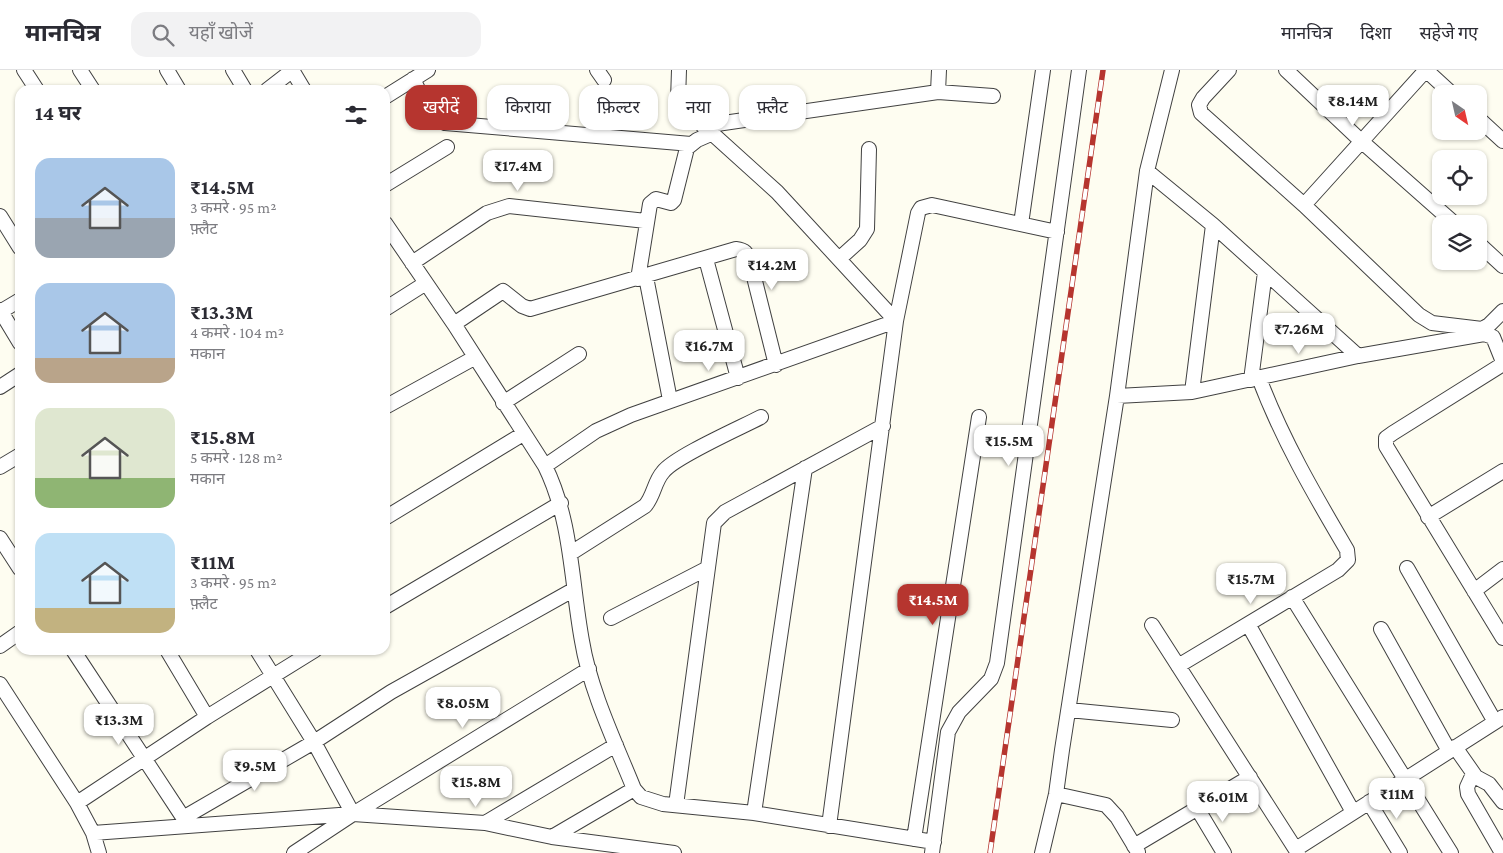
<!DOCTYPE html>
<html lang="hi">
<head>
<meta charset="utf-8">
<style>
	body { margin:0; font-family:"Crimson Pro","Noto Sans Devanagari",serif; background:#f2f2f3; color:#2b2b33; height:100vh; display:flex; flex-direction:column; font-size:19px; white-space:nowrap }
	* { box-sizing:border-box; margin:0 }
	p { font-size:16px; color:#7c7c81 }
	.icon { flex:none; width:28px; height:28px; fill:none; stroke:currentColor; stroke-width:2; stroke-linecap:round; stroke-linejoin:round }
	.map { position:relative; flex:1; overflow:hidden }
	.drawer { position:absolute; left:15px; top:15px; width:375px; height:570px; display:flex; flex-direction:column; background:#fff; border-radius:15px; box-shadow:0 1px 4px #0004 }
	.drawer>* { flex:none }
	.hud { position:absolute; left:405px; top:15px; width:475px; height:45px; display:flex; gap:10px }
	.needle { width:32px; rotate:146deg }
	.buttons { position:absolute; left:1432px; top:15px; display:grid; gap:10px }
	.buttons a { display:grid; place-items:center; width:55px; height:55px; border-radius:10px; background:#fff; box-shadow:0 1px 4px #0004; font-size:25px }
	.price { position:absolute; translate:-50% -42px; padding:0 11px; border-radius:10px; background:#fff; color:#222; font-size:16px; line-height:32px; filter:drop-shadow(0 1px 2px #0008) }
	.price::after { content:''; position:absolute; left:50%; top:30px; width:15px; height:11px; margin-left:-8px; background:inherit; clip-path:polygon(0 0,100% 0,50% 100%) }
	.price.on { background:#b6352f; color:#fff }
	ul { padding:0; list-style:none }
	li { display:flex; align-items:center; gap:15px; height:125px; padding:0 20px }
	li span { display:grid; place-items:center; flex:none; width:140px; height:100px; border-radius:15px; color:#555 }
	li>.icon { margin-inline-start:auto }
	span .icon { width:60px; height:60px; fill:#fffc; stroke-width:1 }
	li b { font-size:21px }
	h2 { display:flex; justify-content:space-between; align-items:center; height:60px; padding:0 20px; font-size:21px }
	.pill { padding:0 18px; border-radius:15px; background:#fff; box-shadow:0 1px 4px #0004; font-size:18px; line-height:45px }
	.pill.on { background:#b6352f; color:#fff }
	header { display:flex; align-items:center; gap:30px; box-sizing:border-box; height:70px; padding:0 25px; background:#fff; border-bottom:1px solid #e1e1e2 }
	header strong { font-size:24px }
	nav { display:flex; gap:28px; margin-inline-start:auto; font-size:18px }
	.search { width:350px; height:45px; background:#f2f2f3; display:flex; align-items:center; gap:12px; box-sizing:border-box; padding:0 18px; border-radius:15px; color:#7c7c81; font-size:19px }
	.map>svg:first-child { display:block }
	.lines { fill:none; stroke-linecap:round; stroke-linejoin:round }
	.minor-casing { stroke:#414141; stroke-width:16 }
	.minor { stroke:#fff; stroke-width:14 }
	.rail-casing { stroke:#b6352f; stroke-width:5.5 }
	.rail { stroke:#fff; stroke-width:4; stroke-dasharray:11; stroke-linecap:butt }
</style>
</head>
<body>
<header>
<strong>मानचित्र</strong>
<div class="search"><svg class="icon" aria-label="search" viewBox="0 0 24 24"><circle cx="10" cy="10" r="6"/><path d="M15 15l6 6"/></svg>यहाँ खोजें</div>
<nav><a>मानचित्र</a><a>दिशा</a><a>सहेजे गए</a></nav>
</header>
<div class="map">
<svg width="1503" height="783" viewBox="0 0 1503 783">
	<rect width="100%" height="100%" fill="#fefdf1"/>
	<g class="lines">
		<defs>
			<path id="minor" d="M24,0L37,20
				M80,0L93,20
				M167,0L179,20
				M233,0L245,20
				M292,0L304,20
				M597,0L604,10
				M1229,0L1203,28L1199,35L1201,43L1304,135L1419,245L1432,253L1482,259L1489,255L1503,241
				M1286,0L1360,70L1455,154
				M1426,0L1452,24
				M413,9C421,24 429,48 445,53L691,74
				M267,20L293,0
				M938,22L939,0
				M385,27L428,0
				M1479,49L1503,71
				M703,56L938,22L993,26
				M1147,101L1213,155L1358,286
				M385,115L447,77
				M1304,135L1426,0
				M0,146L20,178
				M385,153L454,254L545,396C572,451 571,511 582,571C590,620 615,672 634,719L641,727L663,734L754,743L934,772
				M1021,154L1043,0
				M1479,174L1503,196
				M706,189L738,308
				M839,189L860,170L867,159L869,79
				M412,193L487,143L509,136L646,151
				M646,207L670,330
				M638,209L650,134L656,129L671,133L674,130L687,78L697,70L713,63
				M385,239L426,213
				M0,240L20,273
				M0,242L20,230
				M454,254L503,221L522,236L530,239L736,179C745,180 747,183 750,191L776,295
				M1503,294L1393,363L1386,368V376L1503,568
				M1251,310L1265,202
				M0,317L20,304
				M1192,322L1213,155
				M1117,326L1192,322L1358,286L1484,264L1493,267L1503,292
				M503,333L579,284
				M385,337L474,288
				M545,396L596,361L631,345L896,251L777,122L684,38L678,30L679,0
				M0,397L20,385
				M1428,447L1503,401
				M385,448L523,364
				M0,468L20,499
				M571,483L645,436C654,426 654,412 663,402C674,387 740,358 761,347
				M1407,498L1495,652
				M1474,521L1503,499
				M1292,527L1451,783
				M385,537L561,433
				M611,548L706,499
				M1248,554L1353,742
				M1152,555L1298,783
				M1381,559L1449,681
				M0,576L20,562
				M73,580L188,755
				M167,580L207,647
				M257,580L314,672L353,744
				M1178,596L1338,500L1348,490L1347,480C1314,424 1282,369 1259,308
				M0,614L77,733L93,763
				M1069,640L1172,650
				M1455,677L1476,707L1489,714L1503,732
				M1473,704L1467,717L1468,724L1502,783
				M1056,724L1106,735L1117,747L1138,782
				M1369,732L1400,783
				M77,733L207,647L315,580
				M676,735L714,453L725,442L883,356
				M1197,738L1224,783
				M754,743L805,398
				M183,748L314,672L391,622L573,520
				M485,753L616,675
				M829,756L896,251L918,143L921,138L932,135L1057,162
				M552,767L634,719
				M914,769L979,347
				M1134,776L1250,707
				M1296,779L1503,647
				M99,783L93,763L353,744L589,599
				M294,783L353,744L485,753L552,767L674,783
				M932,783L948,662L959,642L991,609L997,593L1079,0
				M1042,783L1056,724L1062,680L1117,326L1147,101L1172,0"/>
		</defs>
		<use href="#minor" class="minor-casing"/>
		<use href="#minor" class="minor"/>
		<defs>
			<path id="rail" d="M990,783L1103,0"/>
		</defs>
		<use href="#rail" class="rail-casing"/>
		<use href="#rail" class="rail"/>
	</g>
</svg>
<div class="buttons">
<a><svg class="needle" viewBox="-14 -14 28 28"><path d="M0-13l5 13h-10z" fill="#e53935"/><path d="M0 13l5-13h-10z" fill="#7c7c81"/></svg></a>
<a><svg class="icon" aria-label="locate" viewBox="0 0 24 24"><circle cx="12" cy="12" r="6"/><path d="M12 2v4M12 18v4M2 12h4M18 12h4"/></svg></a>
<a><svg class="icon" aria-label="layers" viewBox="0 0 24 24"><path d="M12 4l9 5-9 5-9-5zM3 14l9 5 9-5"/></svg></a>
</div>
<b class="price" style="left:1353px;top:57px">₹8.14M</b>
<b class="price" style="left:518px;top:122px">₹17.4M</b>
<b class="price" style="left:772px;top:221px">₹14.2M</b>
<b class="price" style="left:1299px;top:285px">₹7.26M</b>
<b class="price" style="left:709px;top:302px">₹16.7M</b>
<b class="price" style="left:1009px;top:397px">₹15.5M</b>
<b class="price" style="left:1251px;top:535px">₹15.7M</b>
<b class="price on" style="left:933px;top:556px">₹14.5M</b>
<b class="price" style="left:463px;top:659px">₹8.05M</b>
<b class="price" style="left:119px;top:676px">₹13.3M</b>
<b class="price" style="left:255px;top:722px">₹9.5M</b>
<b class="price" style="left:476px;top:738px">₹15.8M</b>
<b class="price" style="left:1397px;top:750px">₹11M</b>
<b class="price" style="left:1223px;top:753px">₹6.01M</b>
<div class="hud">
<a class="pill on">खरीदें</a>
<a class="pill">किराया</a>
<a class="pill">फ़िल्टर</a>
<a class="pill">नया</a>
<a class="pill">फ़्लैट</a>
</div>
<section class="drawer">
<h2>14 घर<svg class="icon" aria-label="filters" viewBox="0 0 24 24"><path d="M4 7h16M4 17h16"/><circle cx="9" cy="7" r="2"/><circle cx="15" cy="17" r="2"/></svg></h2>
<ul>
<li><span style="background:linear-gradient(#a9c7e8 60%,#9aa5b1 0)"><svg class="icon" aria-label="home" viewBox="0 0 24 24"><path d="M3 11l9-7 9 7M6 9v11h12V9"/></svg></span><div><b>₹14.5M</b><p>3 कमरे · 95 m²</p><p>फ़्लैट</p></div></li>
<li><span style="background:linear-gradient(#a9c7e8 75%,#b9a48a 0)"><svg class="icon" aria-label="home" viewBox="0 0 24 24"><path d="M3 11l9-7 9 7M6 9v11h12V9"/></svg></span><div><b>₹13.3M</b><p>4 कमरे · 104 m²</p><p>मकान</p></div></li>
<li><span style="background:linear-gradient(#dfe7d0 70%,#8fb573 0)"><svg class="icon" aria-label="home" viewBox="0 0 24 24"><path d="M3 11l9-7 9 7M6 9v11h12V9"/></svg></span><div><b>₹15.8M</b><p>5 कमरे · 128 m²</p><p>मकान</p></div></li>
<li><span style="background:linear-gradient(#bfe0f5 75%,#c2b280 0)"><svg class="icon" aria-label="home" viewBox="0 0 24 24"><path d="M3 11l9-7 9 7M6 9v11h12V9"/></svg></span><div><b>₹11M</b><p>3 कमरे · 95 m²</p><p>फ़्लैट</p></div></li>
</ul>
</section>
</div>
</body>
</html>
